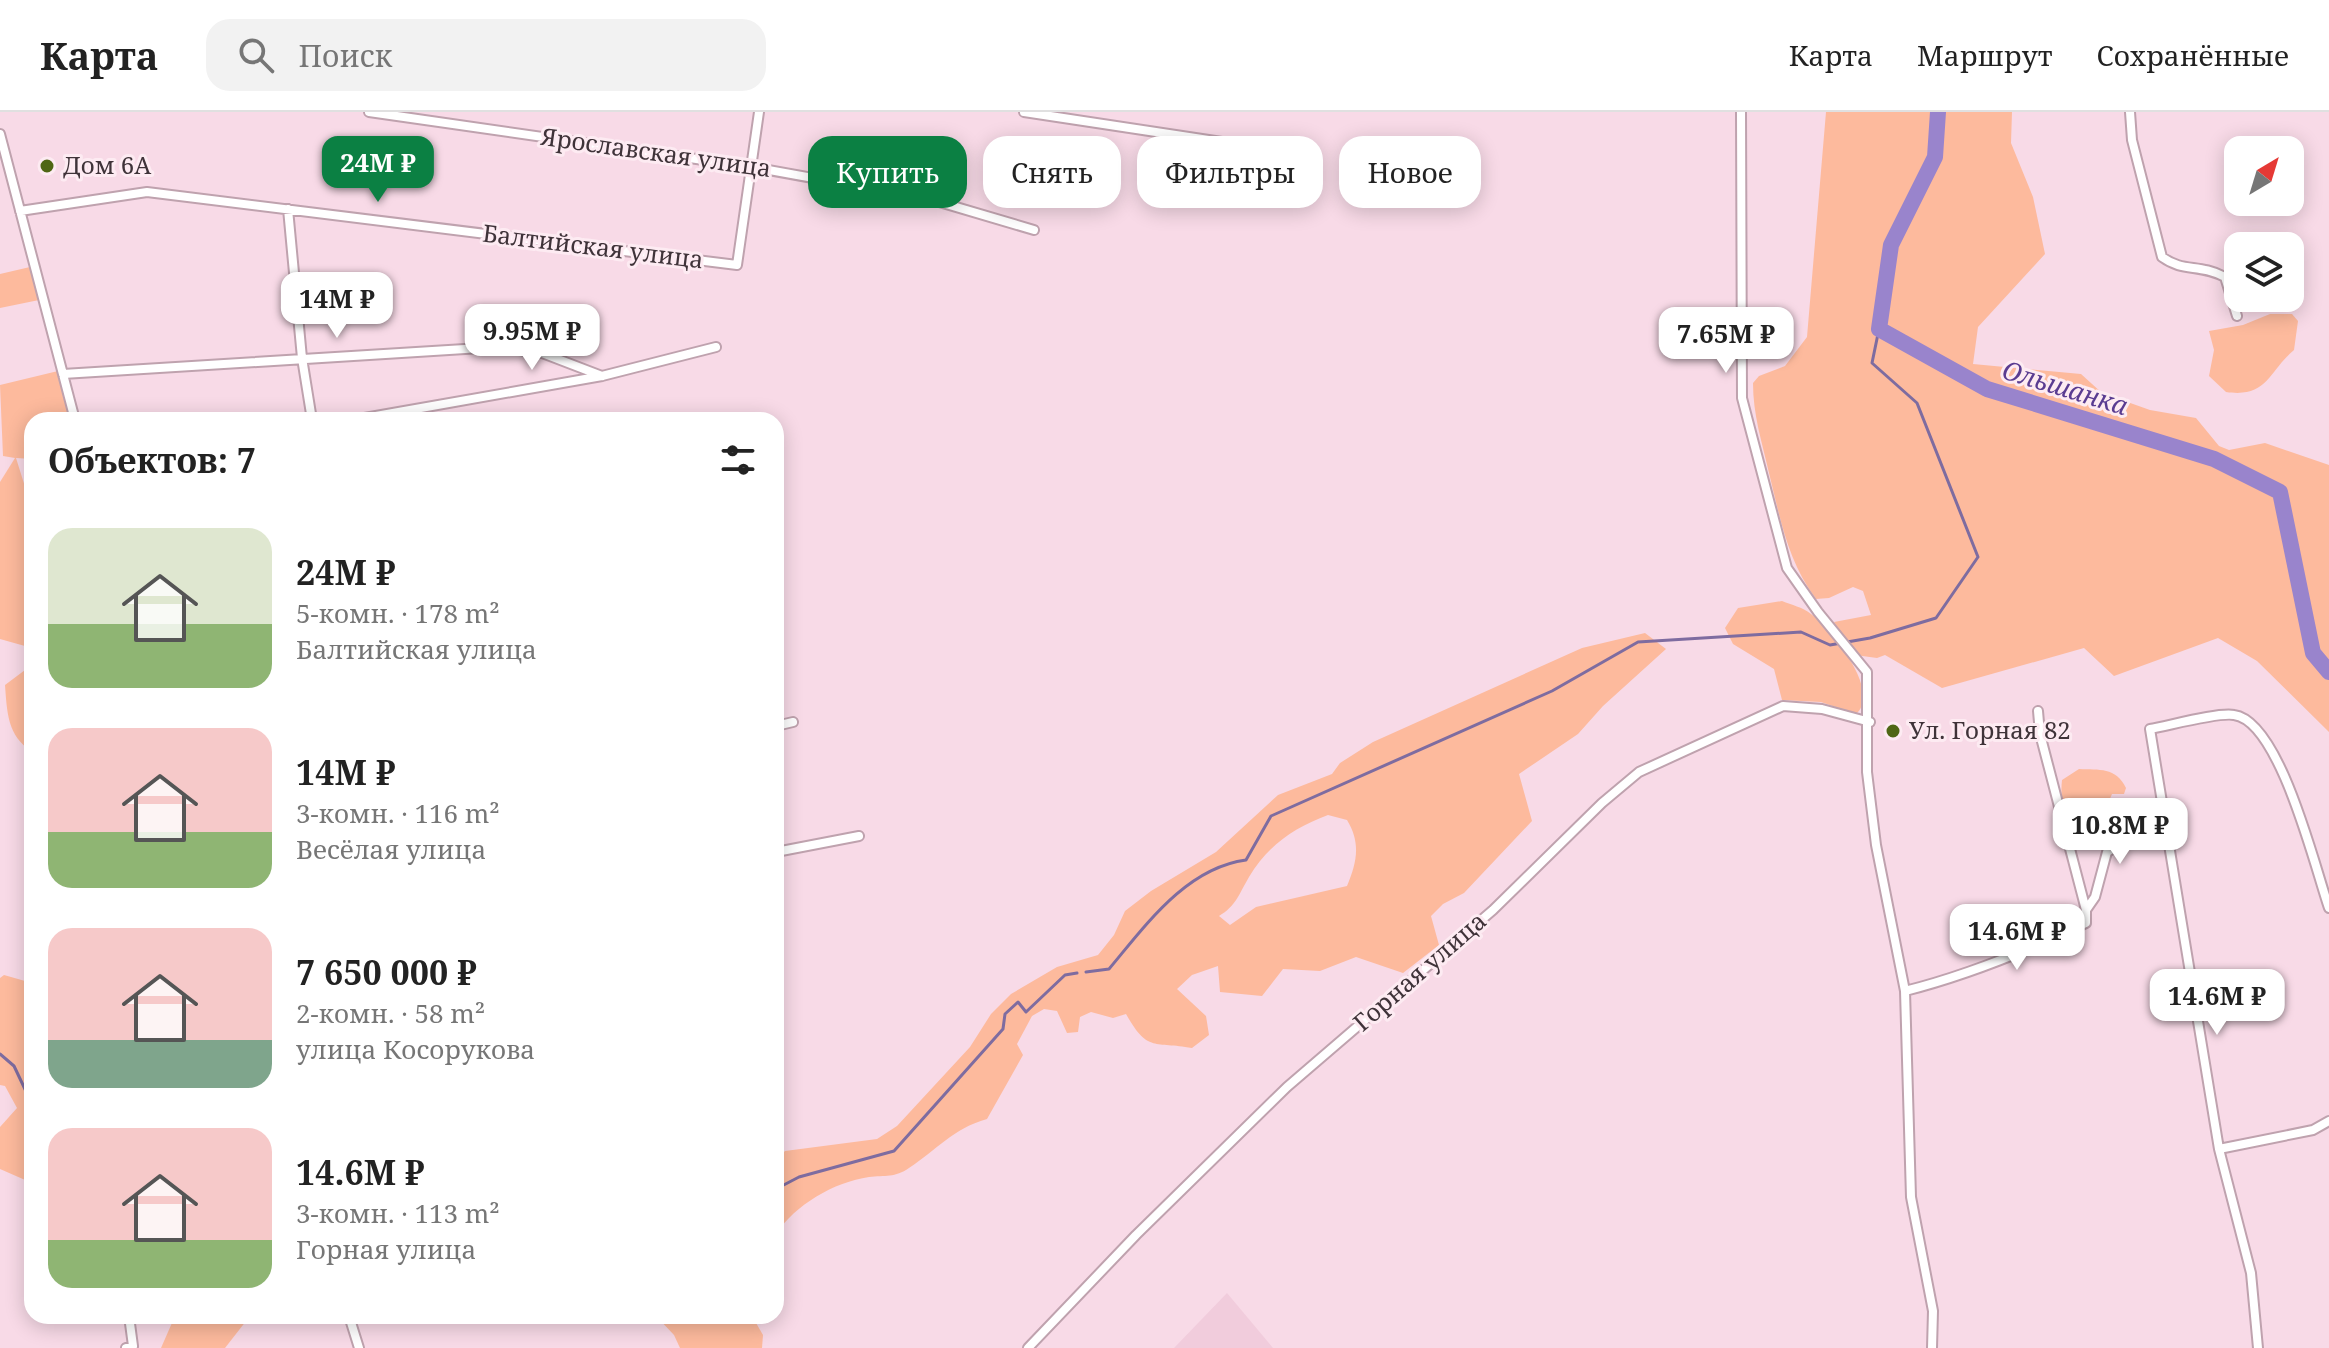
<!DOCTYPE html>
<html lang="ru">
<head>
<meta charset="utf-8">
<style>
	body { margin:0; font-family:"Noto Serif",serif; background:#f2f2f2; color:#222; height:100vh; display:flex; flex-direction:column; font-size:30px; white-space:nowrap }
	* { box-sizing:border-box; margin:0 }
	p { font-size:26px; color:#767676 }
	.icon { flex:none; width:44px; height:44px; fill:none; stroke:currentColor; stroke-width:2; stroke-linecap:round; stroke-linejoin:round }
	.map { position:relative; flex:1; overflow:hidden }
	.sheet { position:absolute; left:24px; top:300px; width:760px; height:912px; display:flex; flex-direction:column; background:#fff; border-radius:24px; box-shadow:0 4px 20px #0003 }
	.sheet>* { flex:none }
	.top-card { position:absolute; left:808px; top:24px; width:760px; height:72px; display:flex; gap:16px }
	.needle { width:52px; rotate:38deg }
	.buttons { position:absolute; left:2224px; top:24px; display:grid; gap:16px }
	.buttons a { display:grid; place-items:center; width:80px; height:80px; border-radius:16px; background:#fff; box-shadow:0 4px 20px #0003; font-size:40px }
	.price { position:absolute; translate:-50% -68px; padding:0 18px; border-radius:16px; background:#fff; color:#222; font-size:26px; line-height:52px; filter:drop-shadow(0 2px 4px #0008) }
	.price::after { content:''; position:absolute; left:50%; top:48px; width:24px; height:18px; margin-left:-12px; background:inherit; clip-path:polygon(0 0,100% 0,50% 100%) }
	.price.active { background:#0b8043; color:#fff }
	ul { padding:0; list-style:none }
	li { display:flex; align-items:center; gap:24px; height:200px; padding:0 24px }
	li span { display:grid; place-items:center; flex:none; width:224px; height:160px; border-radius:24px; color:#555 }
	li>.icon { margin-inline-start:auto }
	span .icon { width:96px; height:96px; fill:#fffc; stroke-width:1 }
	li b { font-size:34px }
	h2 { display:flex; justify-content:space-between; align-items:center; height:96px; padding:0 24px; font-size:34px }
	.pill { padding:0 28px; border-radius:24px; background:#fff; box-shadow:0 4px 20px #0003; font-size:28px; line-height:72px }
	.pill.active { background:#0b8043; color:#fff }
	header { display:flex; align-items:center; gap:48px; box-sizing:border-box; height:112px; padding:0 40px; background:#fff; border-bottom:2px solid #e0e0e0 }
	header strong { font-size:38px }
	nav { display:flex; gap:44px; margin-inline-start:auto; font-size:28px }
	.search { width:560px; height:72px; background:#f2f2f2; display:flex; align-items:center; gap:20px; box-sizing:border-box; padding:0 28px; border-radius:24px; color:#767676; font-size:30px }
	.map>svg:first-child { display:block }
	.built { fill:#f1ccdc }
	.green { fill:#fdba9d; fill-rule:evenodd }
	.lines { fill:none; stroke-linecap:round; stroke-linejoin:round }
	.stream { stroke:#7e6ca0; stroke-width:3 }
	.river { stroke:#9984cc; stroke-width:16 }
	.street-casing { stroke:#bfa2ae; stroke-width:12 }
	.street { stroke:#fff; stroke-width:8 }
	.poi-dot { fill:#4f6614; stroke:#fdebf2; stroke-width:3 }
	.labels { text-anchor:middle; stroke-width:6; stroke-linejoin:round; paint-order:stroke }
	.street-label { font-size:24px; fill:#3f3339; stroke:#fdebf2 }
	.poi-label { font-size:24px; fill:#3f3339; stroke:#fdebf2; text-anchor:start }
	.water-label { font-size:26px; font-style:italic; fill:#5a3c91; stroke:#fdebf2 }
</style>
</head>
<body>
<header>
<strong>Карта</strong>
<div class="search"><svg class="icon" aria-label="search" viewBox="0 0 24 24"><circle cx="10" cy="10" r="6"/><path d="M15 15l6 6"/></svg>Поиск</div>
<nav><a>Карта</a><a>Маршрут</a><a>Сохранённые</a></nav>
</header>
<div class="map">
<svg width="2329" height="1236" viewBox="0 0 2329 1236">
	<rect width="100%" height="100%" fill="#f8dae7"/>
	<path class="built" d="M1227,1181L1273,1236H1174Z"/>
	<path class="green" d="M1826,0H2012L2011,31L2033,85L2045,142L1978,215L1973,252L2081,262L2102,281L2150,298L2196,306L2219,334L2229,338L2265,331L2329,353V620L2257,549L2218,526L2114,564L2084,536L1942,576L1885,543L1877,546L1855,543L1834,510L1871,503L1863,479L1853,475L1829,486L1816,487C1788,450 1780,406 1769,361C1762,330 1753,303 1753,271L1759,264L1785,254L1807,225Z
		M30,155L39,188L0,196V162Z
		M2270,202H2292L2298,209L2294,238C2268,260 2268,286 2226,280L2209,264L2214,238L2209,219L2243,213Z
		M58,259L70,308H32V347L16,346L32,397V536L0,527V370L15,346L3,344L0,273Z
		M1782,489C1792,493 1802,495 1811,502C1831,517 1882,579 1856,602L1821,590L1782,588L1774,557L1733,532L1725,516L1738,496Z
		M1645,521L1666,537L1603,594L1578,622L1519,662L1532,709L1464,781L1443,792L1431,804L1439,833L1403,861L1356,845L1320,859L1283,857L1262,884L1220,880L1218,854L1192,863L1177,877L1206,904L1209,923L1192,936C1154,929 1148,941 1126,902L1113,906L1091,900L1080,905L1078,920L1067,921L1057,899L1044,897L1032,904L1017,932L1023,943L987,1007C952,1017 938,1037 909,1056C895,1066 885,1063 869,1065C834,1070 795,1093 776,1122V1048L785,1039L877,1027L897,1014L970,935L991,902L1011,882L1057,855L1098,843L1114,823L1125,799L1151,779L1216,740L1278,683L1332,662L1340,651L1373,630L1582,536ZM1328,703L1347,708C1361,731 1357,750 1347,774L1256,795L1230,813L1219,804C1236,794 1239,782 1249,765C1267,734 1295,715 1328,703Z
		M32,547V639C7,625 7,598 5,573L25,558Z
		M2079,657C2099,658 2116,655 2126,676L2124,682H2112L2109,689L2112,722C2075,729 2058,703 2062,668Z
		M4,863L25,869L32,875V1071L0,1057V1015L17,996L5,974L0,973V866Z
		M175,1204H250L225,1236H161Z
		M656,1204H752L763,1223L762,1236H680L674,1223Z"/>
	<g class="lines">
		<path class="stream" d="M1086,860L1109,857C1146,813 1186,756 1246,748L1271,704L1552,579L1638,530L1801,520L1830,533L1870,526L1936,506L1978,445L1917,291L1872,251L1879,217
			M0,942L14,954L32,992
			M776,1077L799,1065L894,1039L1003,917L1005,902L1018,890L1026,900L1065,863L1077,861"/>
		<path class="river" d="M1938,0L1935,45L1891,133L1879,217L1987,277L2214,347L2280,380L2313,541L2329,560"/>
		<defs>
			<path id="street" d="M369,0L752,55L929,87L1034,118
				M1024,0L1255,35
				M1741,0L1742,286L1787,456L1818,500L1867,560V660L1876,733L1905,879L1911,1085L1933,1199L1932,1236
				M2130,0L2132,28L2162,145C2184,161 2198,151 2225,165L2237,204
				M0,22L75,308
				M288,97L302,246L312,308
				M20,99L147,80L737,153L759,0
				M63,262L497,235L542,241L602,264
				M353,308L602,264L716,235
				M776,614L793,610
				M776,740L859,724
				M2086,798L2095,785L2107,740L2140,721L2166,715
				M1905,879C1968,863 2027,839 2086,811V798L2040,622L2038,599
				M2219,1037L2313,1018L2329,1009
				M349,1204L359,1236
				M126,1236L133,1234L129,1204
				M1028,1236L1136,1123L1287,975L1493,798L1602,691L1639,660L1783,594L1822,597L1870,610
				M2258,1236L2251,1161L2219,1037L2150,617C2168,614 2218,600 2234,603C2280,609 2315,756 2329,796"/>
		</defs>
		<use href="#street" class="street-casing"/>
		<use href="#street" class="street"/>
	</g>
	<g class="poi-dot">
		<circle cx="47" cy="54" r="8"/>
		<circle cx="1893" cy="619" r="8"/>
	</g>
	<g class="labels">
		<g class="street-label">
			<text transform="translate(656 41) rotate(8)" y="8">Ярославская улица</text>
			<text transform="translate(593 135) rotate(7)" y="8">Балтийская улица</text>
			<text transform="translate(1420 860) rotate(-41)" y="8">Горная улица</text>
		</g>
		<g class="poi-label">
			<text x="63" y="62">Дом 6А</text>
			<text x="1909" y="627">Ул. Горная 82</text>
		</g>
		<g class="water-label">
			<text transform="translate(2065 276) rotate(17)" y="9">Ольшанка</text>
		</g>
	</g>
</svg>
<div class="buttons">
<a><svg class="needle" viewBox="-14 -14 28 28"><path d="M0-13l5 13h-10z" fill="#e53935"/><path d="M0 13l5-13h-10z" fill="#767676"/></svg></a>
<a><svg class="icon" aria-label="layers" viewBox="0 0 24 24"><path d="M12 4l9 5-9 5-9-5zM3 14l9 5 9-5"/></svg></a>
</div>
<b class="price active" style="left:378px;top:92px">24M ₽</b>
<b class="price" style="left:337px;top:228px">14M ₽</b>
<b class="price" style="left:532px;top:260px">9.95M ₽</b>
<b class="price" style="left:1726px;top:263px">7.65M ₽</b>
<b class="price" style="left:2120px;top:754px">10.8M ₽</b>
<b class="price" style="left:2017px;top:860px">14.6M ₽</b>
<b class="price" style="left:2217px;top:925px">14.6M ₽</b>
<div class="top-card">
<a class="pill active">Купить</a>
<a class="pill">Снять</a>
<a class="pill">Фильтры</a>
<a class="pill">Новое</a>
</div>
<section class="sheet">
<h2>Объектов: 7<svg class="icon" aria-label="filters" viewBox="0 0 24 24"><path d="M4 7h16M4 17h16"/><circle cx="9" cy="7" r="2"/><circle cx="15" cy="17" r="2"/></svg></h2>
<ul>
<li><span style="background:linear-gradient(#dfe7d0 60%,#8fb573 0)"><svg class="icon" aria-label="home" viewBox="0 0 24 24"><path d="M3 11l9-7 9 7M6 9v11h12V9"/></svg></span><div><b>24M ₽</b><p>5-комн. · 178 m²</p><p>Балтийская улица</p></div></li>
<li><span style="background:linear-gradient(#f6c9c9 65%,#8fb573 0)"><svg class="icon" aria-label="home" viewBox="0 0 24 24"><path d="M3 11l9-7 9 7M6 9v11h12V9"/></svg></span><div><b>14M ₽</b><p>3-комн. · 116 m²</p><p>Весёлая улица</p></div></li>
<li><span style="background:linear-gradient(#f6c9c9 70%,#7fa58c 0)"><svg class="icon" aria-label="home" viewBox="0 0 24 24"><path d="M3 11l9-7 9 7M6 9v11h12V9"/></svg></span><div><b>7 650 000 ₽</b><p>2-комн. · 58 m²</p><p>улица Косорукова</p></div></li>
<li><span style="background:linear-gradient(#f6c9c9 70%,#8fb573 0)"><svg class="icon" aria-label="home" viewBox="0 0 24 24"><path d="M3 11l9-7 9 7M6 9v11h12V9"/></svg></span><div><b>14.6M ₽</b><p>3-комн. · 113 m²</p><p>Горная улица</p></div></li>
</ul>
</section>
</div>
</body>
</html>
